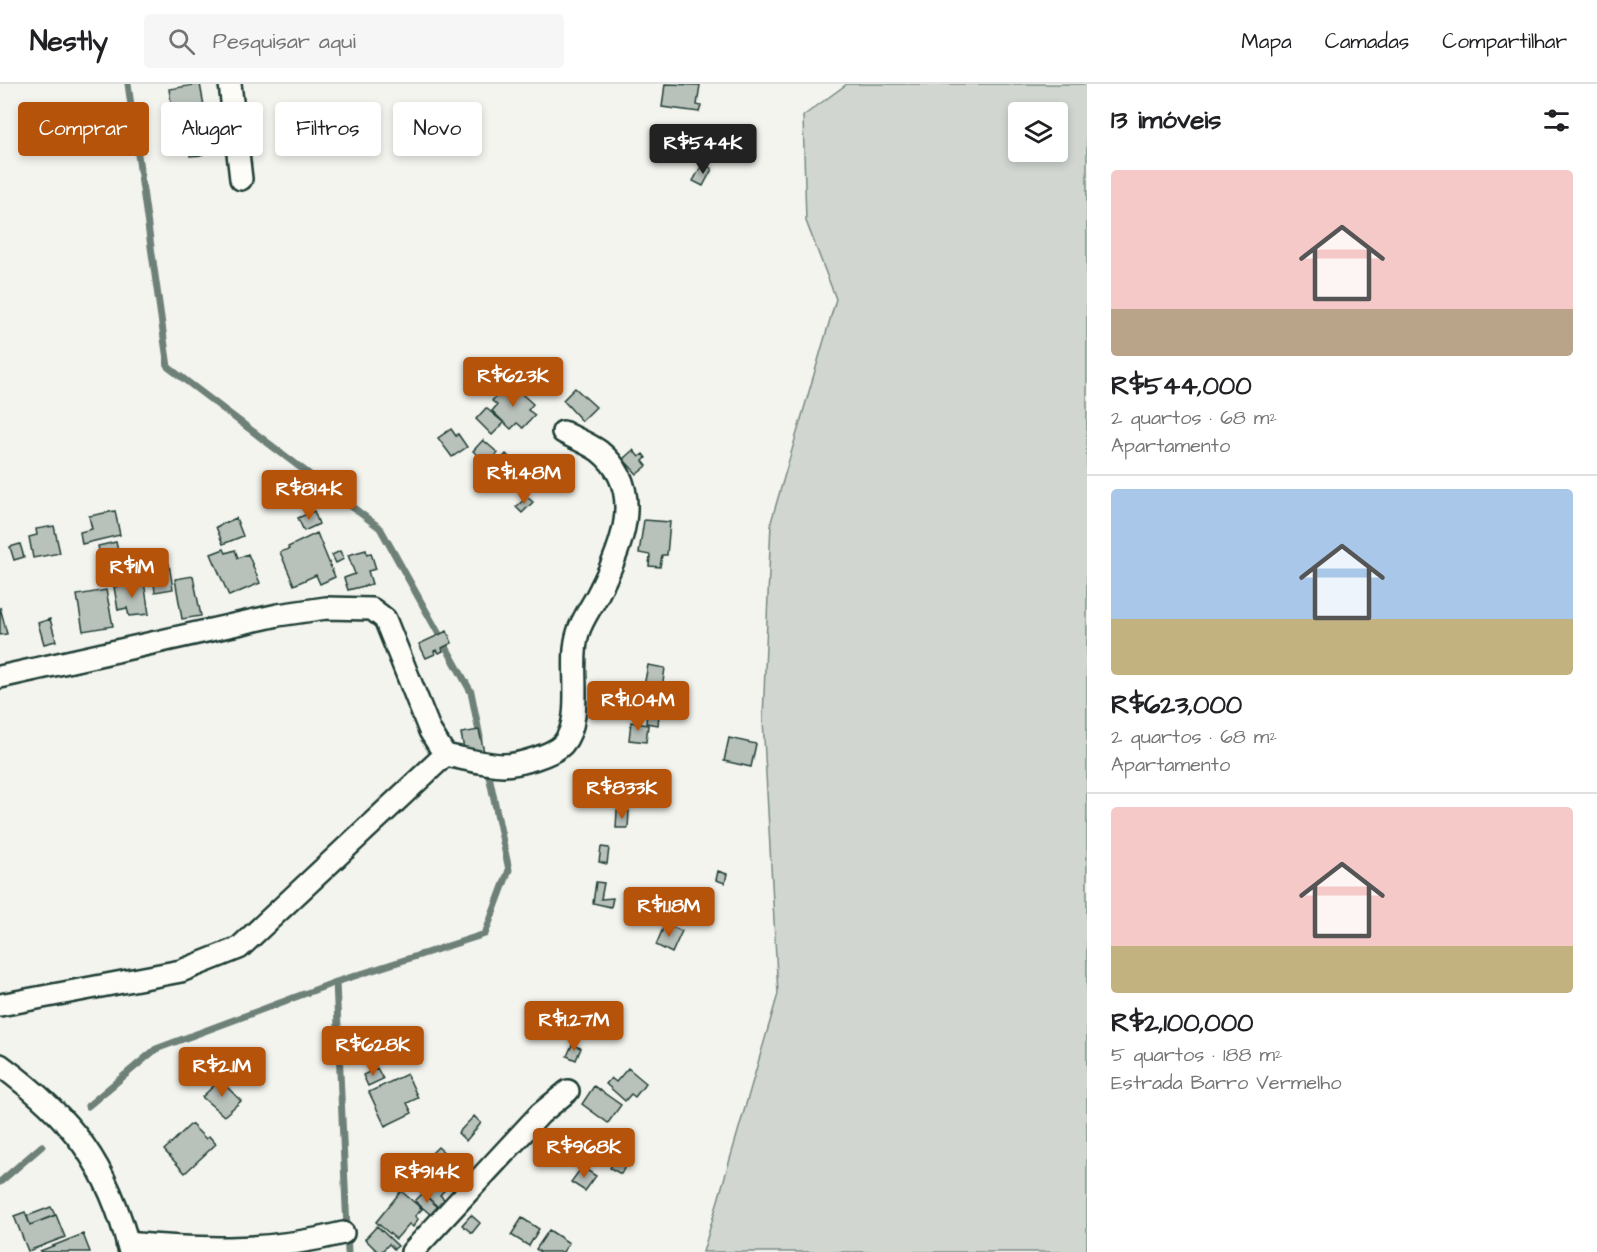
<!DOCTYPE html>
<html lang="pt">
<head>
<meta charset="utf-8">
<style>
	body { margin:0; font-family:"Architects Daughter",sans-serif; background:#f6f6f6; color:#202124; height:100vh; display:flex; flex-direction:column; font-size:22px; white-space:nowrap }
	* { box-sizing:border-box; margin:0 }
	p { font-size:20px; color:#757577 }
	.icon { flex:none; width:33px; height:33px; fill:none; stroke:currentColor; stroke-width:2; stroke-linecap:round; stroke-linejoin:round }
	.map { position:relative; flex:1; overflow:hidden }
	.side { display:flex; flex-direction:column; background:#fff; width:510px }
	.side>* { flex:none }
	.hud { position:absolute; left:18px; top:18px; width:570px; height:54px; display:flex; gap:12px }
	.fabs { position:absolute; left:1008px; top:18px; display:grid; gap:12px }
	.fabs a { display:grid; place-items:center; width:60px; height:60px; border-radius:6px; background:#fff; box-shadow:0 3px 9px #0003; font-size:30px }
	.price { position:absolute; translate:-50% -51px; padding:0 14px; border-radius:6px; background:#b45309; color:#fff; font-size:20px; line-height:39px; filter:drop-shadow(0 2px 3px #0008) }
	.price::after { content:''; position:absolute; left:50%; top:36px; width:18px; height:14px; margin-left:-9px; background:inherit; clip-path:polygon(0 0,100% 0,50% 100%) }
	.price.selected { background:#222; color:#fff }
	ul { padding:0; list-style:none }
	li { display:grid; align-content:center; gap:12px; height:318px; padding:0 24px }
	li+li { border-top:2px solid #e0e0e0 }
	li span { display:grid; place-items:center; height:186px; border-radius:6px; color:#555 }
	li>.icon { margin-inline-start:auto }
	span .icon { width:108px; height:108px; fill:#fffc; stroke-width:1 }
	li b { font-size:26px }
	h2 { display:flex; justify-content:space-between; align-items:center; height:72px; padding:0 24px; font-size:26px }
	.tag { padding:0 21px; border-radius:6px; background:#fff; box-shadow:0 3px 9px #0003; font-size:21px; line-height:54px }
	.tag.selected { background:#b45309; color:#fff }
	header { display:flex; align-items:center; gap:36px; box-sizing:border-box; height:84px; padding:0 30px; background:#fff; border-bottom:2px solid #e0e0e0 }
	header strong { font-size:28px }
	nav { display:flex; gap:33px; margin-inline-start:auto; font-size:21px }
	.search { width:420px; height:54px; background:#f6f6f6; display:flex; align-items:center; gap:15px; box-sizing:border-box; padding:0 21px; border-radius:6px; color:#757577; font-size:22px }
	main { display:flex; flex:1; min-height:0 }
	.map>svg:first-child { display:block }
	.green { fill:#d1d6d1; stroke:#788a82; stroke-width:1.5; fill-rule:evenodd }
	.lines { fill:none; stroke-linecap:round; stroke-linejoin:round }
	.stream { stroke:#6e8179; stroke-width:7 }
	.building { fill:#b9c1bb; stroke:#1f3d34; stroke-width:1.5 }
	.minor-casing { stroke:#1f3d34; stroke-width:26 }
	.minor { stroke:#fdfcf7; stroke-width:21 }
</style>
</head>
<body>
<header>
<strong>Nestly</strong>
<div class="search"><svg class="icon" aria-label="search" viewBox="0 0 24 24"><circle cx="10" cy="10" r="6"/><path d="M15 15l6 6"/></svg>Pesquisar aqui</div>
<nav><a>Mapa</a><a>Camadas</a><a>Compartilhar</a></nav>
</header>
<main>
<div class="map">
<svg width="1087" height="1168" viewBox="0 0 1087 1168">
	<rect width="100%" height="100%" fill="#f4f4ef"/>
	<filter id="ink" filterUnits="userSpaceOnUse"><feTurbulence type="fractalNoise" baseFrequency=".0167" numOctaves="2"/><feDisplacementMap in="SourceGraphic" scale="12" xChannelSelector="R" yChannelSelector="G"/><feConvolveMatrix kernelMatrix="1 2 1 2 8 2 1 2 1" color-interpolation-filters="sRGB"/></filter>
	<g filter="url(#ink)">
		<path class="green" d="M847,0H1087V1168H703L778,910L763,635L771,438L836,215L806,137L803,32ZM1018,28H1058V68H1018Z"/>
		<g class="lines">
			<path class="stream" d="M128,0L168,283L380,444L471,608L480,653
				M336,898L348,1168
				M88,1022L156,965L336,898L485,850L509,786L487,682
				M0,1098L42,1062"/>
		</g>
		<path class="building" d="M200,0L205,27L173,32L169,5Z
			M665,0L700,1L697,21L701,22L699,28L662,23Z
			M191,37L192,59L176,61V59L168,60L165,42Z
			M201,65L202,71L190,72L189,66Z
			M703,79L712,85L703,102L693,97Z
			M514,303L533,320L528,326L535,331L523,344L517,339L511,345L492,327L497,321L492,317L503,304L509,309Z
			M575,304L596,323L582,337L563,316Z
			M486,324L504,339L492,351L476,335Z
			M451,345L456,352L458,350L467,363L452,373L438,354Z
			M483,356L498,369L487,380L473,367Z
			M633,366L639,373L643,370L646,374L643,377L647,382L637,390L623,375Z
			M506,370L525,388L520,394L524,397L520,402L496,381Z
			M527,413L533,418L522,429L516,423Z
			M115,427L120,451L82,460L80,448L92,445L89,432Z
			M314,427L319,440L304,447L298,434Z
			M236,434L243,452L223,460L216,443Z
			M644,436L670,438L667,471H662L660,483L649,482L650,471L639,469Z
			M54,442L60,469L33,474L29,453L37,451L36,445Z
			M317,449L335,493L320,500L316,491L294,501L280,468L289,465L288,463Z
			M116,458L120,476L113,478L114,480L110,481L109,478L102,480L98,462Z
			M20,460L24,473L14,476L10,463Z
			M224,465L226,469L235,466L238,474L248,470L260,499L229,512L211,470Z
			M366,466L367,470L371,469L376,485L368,487L372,500L348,506L344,494L355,490L348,471Z
			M340,467L344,475L336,479L332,471Z
			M169,480L173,505L155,508L154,500L149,501L146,485Z
			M193,492L201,532L182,535L175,495Z
			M144,498L149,530L129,532L127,524L118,526L114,503Z
			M106,506L113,542L83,547L77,511Z
			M0,523L7,550L0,551Z
			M50,535L56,557L44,560L38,539Z
			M447,547L452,559L442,564L443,567L439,569L437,566L434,567L435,570L426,574L419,560Z
			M648,581L665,584L662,605L644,602Z
			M604,607L618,609L617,617L603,615Z
			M647,628L659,630L658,641L646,639Z
			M631,638L648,641L646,658L629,656Z
			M479,646L484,668L465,671L461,649Z
			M729,654L756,660L751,683L724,677Z
			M617,727H629L628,744H616Z
			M601,763L609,764L607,780L599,778Z
			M718,787L727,790L725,799L716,796Z
			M596,798L604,799L601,815L613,814L611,823L593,819Z
			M665,840L682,847L672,869L656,861Z
			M572,961L581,964L576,976L567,972Z
			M377,984L383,995L368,1002L363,991Z
			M628,984L646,999L635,1013L631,1010L625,1017L606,1000L611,994L616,998Z
			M407,990L418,1014L407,1019L412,1029L385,1042L369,1008Z
			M220,996L241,1017L224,1032L202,1013Z
			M594,1002L621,1021L608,1039L582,1020Z
			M474,1032L481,1039L466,1057L458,1049Z
			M191,1040L206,1055L209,1052L216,1060L185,1089L164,1066Z
			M553,1057L559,1062L561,1059L568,1065L567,1067L570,1071L562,1081L545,1068Z
			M623,1059L634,1065L621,1090L610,1084Z
			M438,1063L458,1081L448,1091L454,1096L440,1111L445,1116L438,1123L415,1103L420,1098L415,1093L431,1076L428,1073Z
			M582,1083L596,1092L585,1107L571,1098Z
			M401,1107L422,1125L415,1132L418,1135L413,1143L409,1140L396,1155L376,1138Z
			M423,1109L438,1123L431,1131L415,1117Z
			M51,1123L55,1131L30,1141L27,1132Z
			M25,1128L30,1141L56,1131L65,1153L28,1167L14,1132Z
			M471,1131L480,1139L472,1149L462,1141Z
			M522,1134L539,1145L529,1162L511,1151Z
			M377,1142L398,1162L394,1165L389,1160L381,1168H378L365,1155Z
			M549,1146L569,1159L563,1168H540L536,1165Z
			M83,1150L90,1168H40V1167Z"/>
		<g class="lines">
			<defs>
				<path id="minor" d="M230,0L241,95
					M0,593L278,531L326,524L372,525L385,535L430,647L445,671L239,864L181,887L0,921
					M445,671C462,674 486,681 503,681C518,681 553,671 563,660C585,635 568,579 578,549C582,535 593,521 599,508C621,465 647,405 599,367C588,359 574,354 563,348
					M0,981C72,1034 108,1080 130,1168
					M127,1159C204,1166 268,1168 343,1149
					M412,1168L540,1030L568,1007"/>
			</defs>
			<use href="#minor" class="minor-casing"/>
			<use href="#minor" class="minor"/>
		</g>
	</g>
</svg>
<div class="fabs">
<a><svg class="icon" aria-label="layers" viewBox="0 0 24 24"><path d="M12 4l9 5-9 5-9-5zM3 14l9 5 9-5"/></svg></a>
</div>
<b class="price selected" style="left:703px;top:91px">R$544K</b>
<b class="price" style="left:513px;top:324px">R$623K</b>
<b class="price" style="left:524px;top:421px">R$1.48M</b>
<b class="price" style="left:309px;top:437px">R$814K</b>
<b class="price" style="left:132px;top:515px">R$1M</b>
<b class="price" style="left:638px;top:648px">R$1.04M</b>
<b class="price" style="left:622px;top:736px">R$833K</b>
<b class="price" style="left:669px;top:854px">R$1.18M</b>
<b class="price" style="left:574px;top:968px">R$1.27M</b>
<b class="price" style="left:373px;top:993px">R$628K</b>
<b class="price" style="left:222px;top:1014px">R$2.1M</b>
<b class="price" style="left:584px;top:1095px">R$968K</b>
<b class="price" style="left:427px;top:1120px">R$914K</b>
<div class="hud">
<a class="tag selected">Comprar</a>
<a class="tag">Alugar</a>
<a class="tag">Filtros</a>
<a class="tag">Novo</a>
</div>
</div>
<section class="side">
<h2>13 imóveis<svg class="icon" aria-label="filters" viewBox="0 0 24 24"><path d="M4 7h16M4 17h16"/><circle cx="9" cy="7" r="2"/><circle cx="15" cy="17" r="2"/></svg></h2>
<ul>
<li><span style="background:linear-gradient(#f6c9c9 75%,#b9a48a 0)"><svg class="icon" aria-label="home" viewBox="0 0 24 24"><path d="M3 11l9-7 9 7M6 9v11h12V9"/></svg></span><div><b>R$544,000</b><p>2 quartos · 68 m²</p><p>Apartamento</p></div></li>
<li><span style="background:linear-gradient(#a9c7e8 70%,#c2b280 0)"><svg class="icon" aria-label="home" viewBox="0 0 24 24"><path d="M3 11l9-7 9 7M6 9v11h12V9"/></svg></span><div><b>R$623,000</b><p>2 quartos · 68 m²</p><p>Apartamento</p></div></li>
<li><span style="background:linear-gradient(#f6c9c9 75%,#c2b280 0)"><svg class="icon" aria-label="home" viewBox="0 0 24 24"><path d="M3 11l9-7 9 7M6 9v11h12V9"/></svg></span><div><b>R$2,100,000</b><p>5 quartos · 188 m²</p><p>Estrada Barro Vermelho</p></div></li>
</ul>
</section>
</main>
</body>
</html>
